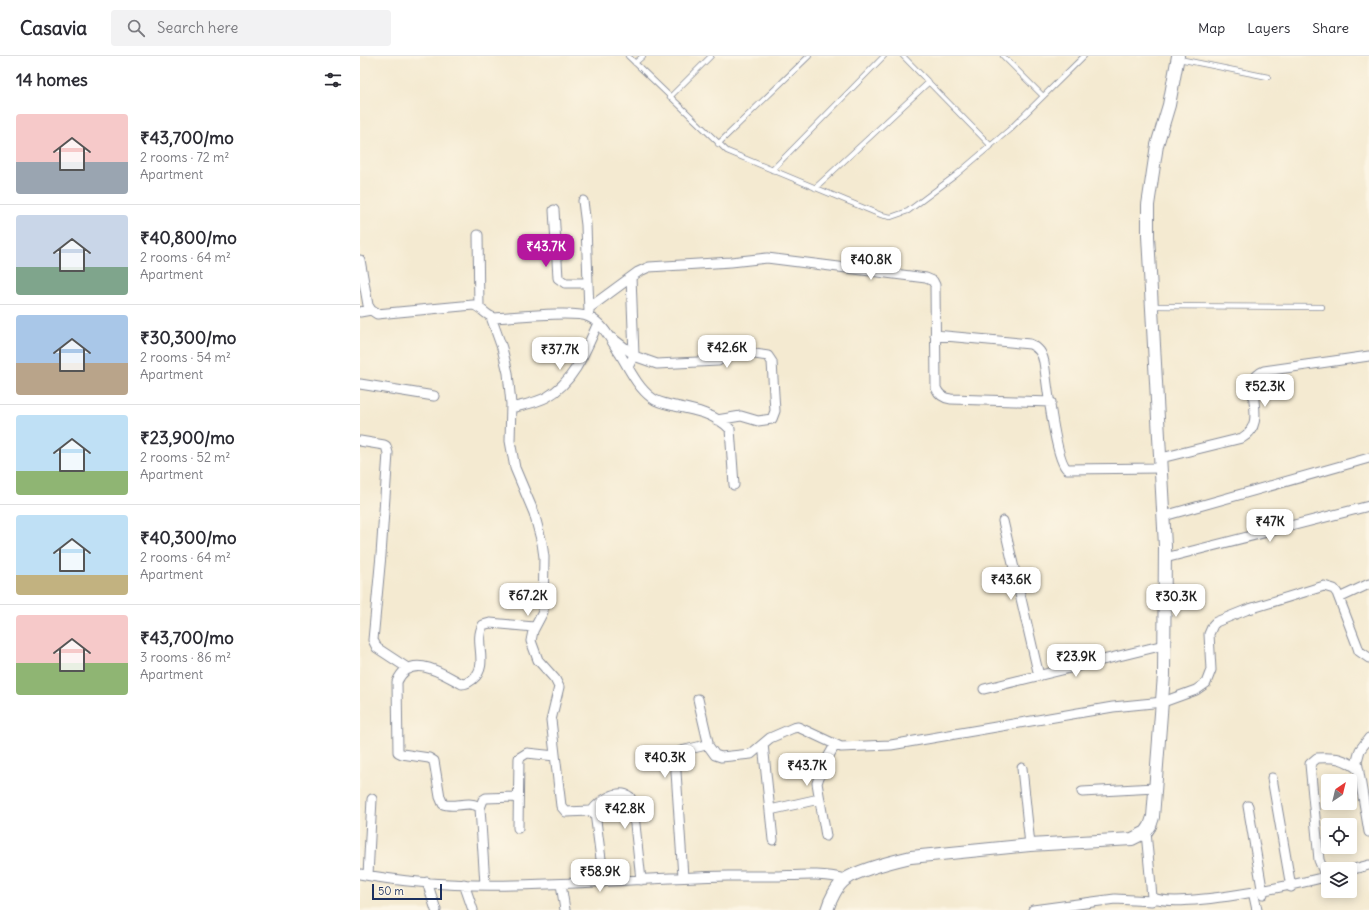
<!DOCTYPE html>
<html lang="en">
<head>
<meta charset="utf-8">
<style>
	body { margin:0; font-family:Delius,sans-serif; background:#f2f2f3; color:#2b2b33; height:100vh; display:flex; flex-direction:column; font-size:15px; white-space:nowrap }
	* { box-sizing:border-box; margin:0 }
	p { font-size:13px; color:#7c7c81 }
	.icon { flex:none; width:22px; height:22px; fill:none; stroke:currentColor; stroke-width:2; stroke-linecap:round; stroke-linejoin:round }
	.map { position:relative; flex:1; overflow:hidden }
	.sheet { display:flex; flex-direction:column; background:#fff; width:360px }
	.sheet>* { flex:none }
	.needle { width:26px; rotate:35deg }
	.tools { position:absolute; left:961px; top:718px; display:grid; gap:8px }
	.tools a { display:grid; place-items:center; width:36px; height:36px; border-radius:4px; background:#fff; box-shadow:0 2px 10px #0003; font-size:20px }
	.scale { position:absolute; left:12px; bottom:10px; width:70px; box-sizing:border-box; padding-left:4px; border:2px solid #1b2f5e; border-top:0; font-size:11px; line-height:14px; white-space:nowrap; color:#1b2f5e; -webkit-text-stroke:3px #fcf5e5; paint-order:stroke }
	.price { position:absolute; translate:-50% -34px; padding:0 9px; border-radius:8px; background:#fff; color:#222; font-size:13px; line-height:26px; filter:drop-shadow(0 1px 2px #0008) }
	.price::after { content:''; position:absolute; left:50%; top:24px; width:12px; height:9px; margin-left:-6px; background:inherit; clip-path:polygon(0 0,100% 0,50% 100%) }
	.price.active { background:#b5179e; color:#fff }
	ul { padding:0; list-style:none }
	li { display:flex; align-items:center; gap:12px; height:100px; padding:0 16px }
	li+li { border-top:1px solid #e1e1e2 }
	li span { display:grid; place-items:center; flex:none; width:112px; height:80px; border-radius:4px; color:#555 }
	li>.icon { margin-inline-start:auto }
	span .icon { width:48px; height:48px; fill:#fffc; stroke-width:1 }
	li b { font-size:17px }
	h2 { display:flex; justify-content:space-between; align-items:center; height:48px; padding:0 16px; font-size:17px }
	header { display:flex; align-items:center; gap:24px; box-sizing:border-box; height:56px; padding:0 20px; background:#fff; border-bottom:1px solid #e1e1e2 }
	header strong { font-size:19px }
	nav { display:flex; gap:22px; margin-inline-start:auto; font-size:14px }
	.search { width:280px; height:36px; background:#f2f2f3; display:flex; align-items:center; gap:10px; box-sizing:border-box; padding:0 14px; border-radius:4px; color:#7c7c81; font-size:15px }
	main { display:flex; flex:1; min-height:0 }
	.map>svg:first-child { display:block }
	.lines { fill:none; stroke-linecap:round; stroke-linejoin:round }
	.lane-casing { stroke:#888c98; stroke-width:6 }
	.street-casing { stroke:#888c98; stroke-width:11 }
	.secondary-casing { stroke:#888c98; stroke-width:14 }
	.lane { stroke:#fff; stroke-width:4.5 }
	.street { stroke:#fff; stroke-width:9 }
	.secondary { stroke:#fff; stroke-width:12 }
</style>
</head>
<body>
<header>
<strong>Casavia</strong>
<div class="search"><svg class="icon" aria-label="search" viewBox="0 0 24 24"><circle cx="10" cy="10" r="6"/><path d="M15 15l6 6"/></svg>Search here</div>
<nav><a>Map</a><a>Layers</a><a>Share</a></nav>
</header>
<main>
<section class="sheet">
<h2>14 homes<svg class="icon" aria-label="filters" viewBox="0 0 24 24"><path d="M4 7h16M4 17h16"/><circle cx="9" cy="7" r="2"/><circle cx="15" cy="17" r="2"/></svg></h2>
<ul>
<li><span style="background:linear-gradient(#f6c9c9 60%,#9aa5b1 0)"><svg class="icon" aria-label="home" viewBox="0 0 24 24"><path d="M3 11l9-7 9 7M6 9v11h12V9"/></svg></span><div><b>₹43,700/mo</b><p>2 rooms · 72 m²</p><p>Apartment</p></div></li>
<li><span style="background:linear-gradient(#c9d6e8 65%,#7fa58c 0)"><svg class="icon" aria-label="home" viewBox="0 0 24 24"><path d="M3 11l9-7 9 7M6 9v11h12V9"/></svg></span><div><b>₹40,800/mo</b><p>2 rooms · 64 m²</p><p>Apartment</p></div></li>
<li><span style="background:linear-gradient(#a9c7e8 60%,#b9a48a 0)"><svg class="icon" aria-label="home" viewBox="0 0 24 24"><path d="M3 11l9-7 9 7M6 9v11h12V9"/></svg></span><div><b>₹30,300/mo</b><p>2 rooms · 54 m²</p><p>Apartment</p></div></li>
<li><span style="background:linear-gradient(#bfe0f5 70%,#8fb573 0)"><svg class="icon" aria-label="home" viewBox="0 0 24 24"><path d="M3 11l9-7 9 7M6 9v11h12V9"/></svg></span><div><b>₹23,900/mo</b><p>2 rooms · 52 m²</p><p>Apartment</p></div></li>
<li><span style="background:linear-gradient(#bfe0f5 75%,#c2b280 0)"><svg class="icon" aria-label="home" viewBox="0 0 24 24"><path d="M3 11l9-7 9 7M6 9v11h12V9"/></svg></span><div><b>₹40,300/mo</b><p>2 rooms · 64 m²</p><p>Apartment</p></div></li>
<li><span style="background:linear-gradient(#f6c9c9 60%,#8fb573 0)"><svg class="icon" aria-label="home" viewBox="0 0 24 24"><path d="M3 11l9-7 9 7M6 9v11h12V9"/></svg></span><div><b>₹43,700/mo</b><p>3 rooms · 86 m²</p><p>Apartment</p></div></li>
</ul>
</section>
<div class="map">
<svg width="1009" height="854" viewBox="0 0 1009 854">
	<rect width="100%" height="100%" fill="#fcf5e5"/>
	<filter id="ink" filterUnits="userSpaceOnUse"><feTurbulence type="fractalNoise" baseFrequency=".025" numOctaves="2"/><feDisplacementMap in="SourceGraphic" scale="8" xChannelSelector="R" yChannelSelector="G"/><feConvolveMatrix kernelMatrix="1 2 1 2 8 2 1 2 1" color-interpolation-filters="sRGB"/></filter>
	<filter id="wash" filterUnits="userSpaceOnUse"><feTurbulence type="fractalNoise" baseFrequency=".012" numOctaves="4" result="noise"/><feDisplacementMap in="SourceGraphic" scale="16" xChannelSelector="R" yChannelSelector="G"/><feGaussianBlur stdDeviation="0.9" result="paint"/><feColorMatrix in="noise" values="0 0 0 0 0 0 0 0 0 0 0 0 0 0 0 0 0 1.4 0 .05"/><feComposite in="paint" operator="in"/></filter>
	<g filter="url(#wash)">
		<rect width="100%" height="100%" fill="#f4ead1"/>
	</g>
	<g filter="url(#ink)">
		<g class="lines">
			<defs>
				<path id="lane" d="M268,0L367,95L521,159L531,161L548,155L596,119L649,74L724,0
					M543,0L631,90
					M643,0L683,40
					M819,3L908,21
					M275,7L283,0
					M310,41L351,0
					M358,88L449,0
					M412,114L524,0
					M455,132L569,26
					M793,250L962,251"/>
				<path id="street" d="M223,145L226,169L229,256
					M194,154L198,222L205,227H228
					M118,179L119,251
					M0,204L8,249L11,254L17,258L113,249C122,251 125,260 135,262C154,261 215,254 229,261C244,268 251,285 260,298C269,313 278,332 292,342C298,347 307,348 315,350C335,354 355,358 370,373L374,429
					M229,252L278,216L289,211L371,206L407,202L566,222L573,225L575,229L576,332C579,339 583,342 591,343L691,346
					M0,256L11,254
					M131,261L142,292L148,317L151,348L150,385L155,412L174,457L182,487L184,501L183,556L173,575L171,585L178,604L195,623L199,631L191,664L201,750L206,756L230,755L235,757L244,826
					M575,279L670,288C679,292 682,297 684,306C687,325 695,404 707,413L801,412
					M252,282L277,301L297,308L358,305L369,294L408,300L412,306L415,355L412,363L398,365L381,360L357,364
					M268,311L274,299L271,221
					M0,328L74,340
					M151,352C163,349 176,347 187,341C214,326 226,294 238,267
					M0,385L24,389L26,390L28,397L21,499L13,584L17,592L49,613
					M801,402L882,382C912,365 877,325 904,315L1009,300
					M804,460L1009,402
					M643,465L679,620
					M805,502L1009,450
					M979,542L1009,528
					M624,633L804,589
					M1009,682L1000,694L997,705L1009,776
					M347,688L355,699L361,701L391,698L410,682L433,672L438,671L481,691L531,689L753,651L803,646L836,634L846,627L851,614L849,578L853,569L856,566L886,554L964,530L974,533L977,537L997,589L999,595L1009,602
					M403,688L413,784
					M662,712L670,789
					M912,722L931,831
					M722,736L795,732
					M888,750L903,838
					M120,752L123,744L126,742L158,741
					M410,754L459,743
					M232,755C239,745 258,732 270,741L273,750L281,824
					M158,772L159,702L167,697L195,700
					M786,776L792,841C814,854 938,829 968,820
					M466,780L457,727L463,710L475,689
					M990,814L1009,809
					M0,818C121,841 246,822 368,820C385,820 402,820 419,820C443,819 462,817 485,823
					M8,819L12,743
					M323,821L315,701L321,695L346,689L348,686L338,643
					M966,821L959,804L950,708L957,702C976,701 984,702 999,714
					M67,826L76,854
					M104,828L113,854
					M125,828L120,752C111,743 94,753 83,748L80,741L74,705L69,702L42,698L38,696L37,626C50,595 83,618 102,628C107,628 109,626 113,623C130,609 113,586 123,569L130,567L174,571
					M201,828L205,854
					M894,840L897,854
					M673,854L755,843L792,845"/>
				<path id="secondary" d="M467,854C470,844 477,829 486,823C500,813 534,805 551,801L670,789L772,783L786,776L790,770L793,761L804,619L805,490L788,180V149L797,89L809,49L818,0"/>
			</defs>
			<use href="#lane" class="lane-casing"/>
			<use href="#street" class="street-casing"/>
			<use href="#secondary" class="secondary-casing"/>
			<use href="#lane" class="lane"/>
			<use href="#street" class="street"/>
			<use href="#secondary" class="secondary"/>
		</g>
	</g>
</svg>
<div class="tools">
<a><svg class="needle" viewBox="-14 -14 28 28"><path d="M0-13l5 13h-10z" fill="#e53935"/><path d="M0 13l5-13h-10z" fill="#7c7c81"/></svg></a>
<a><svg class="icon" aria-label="locate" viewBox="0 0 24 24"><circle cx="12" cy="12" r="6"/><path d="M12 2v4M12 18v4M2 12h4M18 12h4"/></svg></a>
<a><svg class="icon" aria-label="layers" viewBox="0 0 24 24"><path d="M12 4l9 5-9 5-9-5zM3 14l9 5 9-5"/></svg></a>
</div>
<div class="scale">50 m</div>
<b class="price active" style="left:186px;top:212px">₹43.7K</b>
<b class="price" style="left:511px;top:225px">₹40.8K</b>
<b class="price" style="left:367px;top:313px">₹42.6K</b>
<b class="price" style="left:200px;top:315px">₹37.7K</b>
<b class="price" style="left:905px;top:352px">₹52.3K</b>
<b class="price" style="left:910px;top:487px">₹47K</b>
<b class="price" style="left:651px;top:545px">₹43.6K</b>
<b class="price" style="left:168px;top:561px">₹67.2K</b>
<b class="price" style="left:816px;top:562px">₹30.3K</b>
<b class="price" style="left:716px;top:622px">₹23.9K</b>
<b class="price" style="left:305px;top:723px">₹40.3K</b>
<b class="price" style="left:447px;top:731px">₹43.7K</b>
<b class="price" style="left:265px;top:774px">₹42.8K</b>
<b class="price" style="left:240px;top:837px">₹58.9K</b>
</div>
</main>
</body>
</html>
